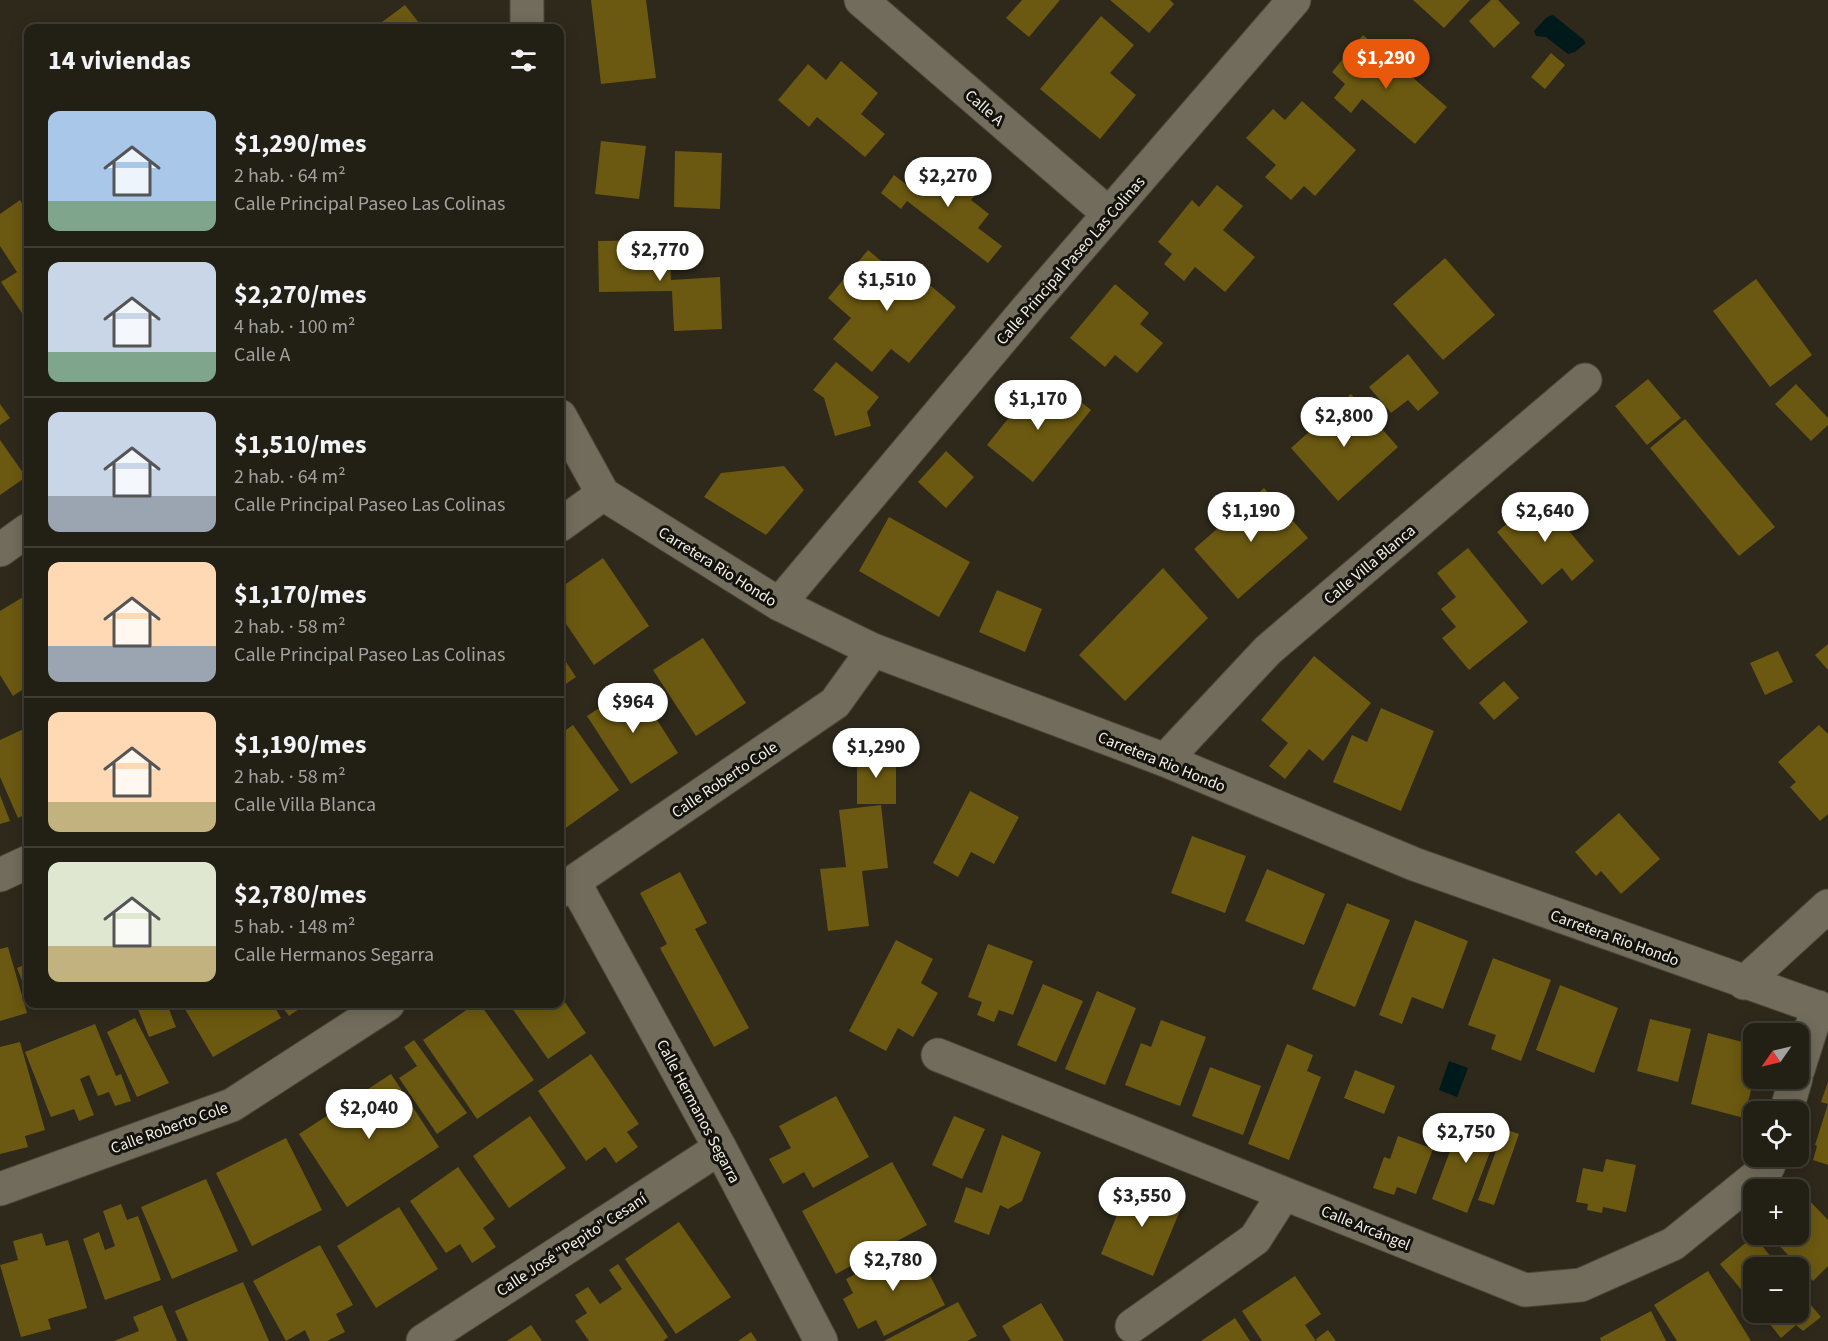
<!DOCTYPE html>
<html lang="es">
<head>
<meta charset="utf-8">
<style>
	body { margin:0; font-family:"Source Sans 3",sans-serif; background:#2e2c22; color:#f1f3f6; height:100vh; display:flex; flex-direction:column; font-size:22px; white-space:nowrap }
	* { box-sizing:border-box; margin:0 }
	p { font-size:20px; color:#a2a2a0 }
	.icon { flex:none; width:33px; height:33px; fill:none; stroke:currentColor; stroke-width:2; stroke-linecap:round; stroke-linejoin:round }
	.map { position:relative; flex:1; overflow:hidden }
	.sheet { position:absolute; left:24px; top:24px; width:540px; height:984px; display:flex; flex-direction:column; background:#221f14; border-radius:12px; box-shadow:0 3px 15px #0003,0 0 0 2px #3f3d34 }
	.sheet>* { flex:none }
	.needle { width:39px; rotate:236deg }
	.buttons { position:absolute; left:1743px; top:1023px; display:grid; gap:12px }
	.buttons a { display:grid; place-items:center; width:66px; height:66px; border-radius:12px; background:#221f14; box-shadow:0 3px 15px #0003,0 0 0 2px #3f3d34; font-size:30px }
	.price { position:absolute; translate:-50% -51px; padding:0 14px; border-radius:21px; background:#fff; color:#222; font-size:20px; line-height:39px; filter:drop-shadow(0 2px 3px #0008) }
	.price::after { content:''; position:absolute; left:50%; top:36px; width:18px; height:14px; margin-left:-9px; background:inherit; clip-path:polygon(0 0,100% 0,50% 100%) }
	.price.current { background:#ea580c; color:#fff }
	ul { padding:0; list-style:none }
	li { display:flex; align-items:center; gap:18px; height:150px; padding:0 24px }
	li+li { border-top:2px solid #3f3d34 }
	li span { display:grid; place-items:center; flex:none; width:168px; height:120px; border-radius:12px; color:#555 }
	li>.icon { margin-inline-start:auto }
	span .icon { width:72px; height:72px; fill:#fffc; stroke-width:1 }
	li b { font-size:26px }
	h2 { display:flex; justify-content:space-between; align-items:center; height:72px; padding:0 24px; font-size:26px }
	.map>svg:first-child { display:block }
	.water { fill:#001a1b }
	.building { fill:#6b5911 }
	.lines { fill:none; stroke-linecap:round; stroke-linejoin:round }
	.minor-casing { stroke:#4b473b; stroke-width:35 }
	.minor { stroke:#716c5b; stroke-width:33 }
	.labels { text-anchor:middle; stroke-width:6; stroke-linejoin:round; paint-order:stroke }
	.street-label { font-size:16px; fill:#f3f0e7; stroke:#14120c }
</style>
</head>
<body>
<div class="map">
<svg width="1828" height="1341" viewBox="0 0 1828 1341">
	<rect width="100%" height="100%" fill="#2e291b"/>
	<path class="water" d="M1553,15L1583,39L1586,43L1575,52L1568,54L1546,37L1536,36L1534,31L1547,17Z
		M1449,1061L1468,1068L1457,1097L1439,1090Z"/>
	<path class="building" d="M591,0H646L656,78L601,84Z
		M1022,0H1060L1029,37L1006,18Z
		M1110,0H1170L1174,4L1149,33Z
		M1413,0H1470L1444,28Z
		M1491,0H1498L1520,23L1494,48L1469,21Z
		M405,5L423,28H374Z
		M1101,16L1134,45L1110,73L1136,95L1100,139L1040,89Z
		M1363,35L1447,107L1415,144L1362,99L1351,113L1334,98L1345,84L1332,72Z
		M1551,53L1565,65L1545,89L1531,77Z
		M841,61L878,93L861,114L885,134L865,157L817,117L809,127L778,100L808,64L826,80Z
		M1302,101L1356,150L1315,196L1304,186L1291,200L1265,177L1276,165L1246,138L1273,109L1285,120Z
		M601,141L646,146L639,199L595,194Z
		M675,151L722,153L720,209L674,207Z
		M930,166L948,180L956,169L981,188L971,200L989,214L978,228L1002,246L988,263L907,201L901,209L881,193L894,175L912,189Z
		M1217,185L1243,206L1223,230L1255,257L1225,292L1195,267L1184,281L1164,264L1172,254L1158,242L1192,200L1199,207Z
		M20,200L28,213V322L1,282L17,272L0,246V214Z
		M669,240L671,280L720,277L722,329L674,331L672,291L599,292L598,241Z
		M868,250L898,275L906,265L956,307L909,363L891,349L872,372L833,339L851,318L828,298Z
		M1445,258L1495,315L1443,360L1393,304Z
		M1756,279L1812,355L1770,387L1713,311Z
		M1115,284L1149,313L1140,324L1163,343L1137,373L1115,355L1105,367L1070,338Z
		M1408,354L1439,393L1418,411L1408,400L1391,413L1369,387Z
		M836,362L879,397L867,412L871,426L835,436L824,398L813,390Z
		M1648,379L1681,418L1647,445L1615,406Z
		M1796,384L1828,418V425L1811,441L1775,404Z
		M1033,387L1052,402L1064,388L1091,410L1033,482L987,445Z
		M1351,394L1398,447L1338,501L1291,448Z
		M0,404L10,418L0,425Z
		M1685,419L1775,527L1739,556L1650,448Z
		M0,440L26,477L0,495Z
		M946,451L974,477L946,508L918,482Z
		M784,466L804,490L766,535L704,497L721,473Z
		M1264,488L1308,538L1238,599L1194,549Z
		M1540,496L1594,561L1572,581L1562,568L1542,585L1497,532Z
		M889,517L970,562L939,617L859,571Z
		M1468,548L1528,622L1469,670L1442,638L1456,627L1441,609L1456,597L1437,573Z
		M603,558L649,626L594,665L560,615V588Z
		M1163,568L1208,618L1125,701L1079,655Z
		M997,590L1042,609L1025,652L979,632Z
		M28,594V686L13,696L0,675V611Z
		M703,638L746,703L696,736L653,670Z
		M1828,644V670L1815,655Z
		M1778,651L1793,682L1765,695L1750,663Z
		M560,653L576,677L560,688Z
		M1314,656L1371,703L1323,761L1309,749L1285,779L1269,766L1288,743L1261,720Z
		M1504,681L1519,698L1494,720L1479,703Z
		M635,685L678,753L631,784L587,716Z
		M1381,708L1434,731L1401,811L1333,782L1352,735L1367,742Z
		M573,725L619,790L560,832V734Z
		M1819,725L1828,734V814L1820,821L1790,787L1796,782L1778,762Z
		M28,727V813L18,818L0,777V740Z
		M857,754H896V804H857Z
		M970,791L1019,817L994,864L971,852L958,877L933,863Z
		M0,795L10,821L0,824Z
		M881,805L888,868L862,871L869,926L828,931L820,869L846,867L839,810Z
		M1619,813L1660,859L1621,894L1601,871L1596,876L1575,852Z
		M1192,836L1246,856L1225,913L1171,893Z
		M1267,869L1325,894L1304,945L1245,921Z
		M680,872L707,923L695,929L749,1028L714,1047L660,948L667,944L640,893Z
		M1347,903L1390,920L1355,1007L1312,989Z
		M1415,920L1468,941L1443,1009L1412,997L1402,1024L1379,1015Z
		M896,940L933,959L921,983L938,993L913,1037L898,1028L886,1051L849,1031Z
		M988,944L1033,961L1013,1015L999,1010L994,1022L977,1015L982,1002L968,997Z
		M8,947L27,1013L0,1021V949Z
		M1493,958L1551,980L1521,1061L1491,1049L1496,1035L1468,1025Z
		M28,963V996L17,968Z
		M1043,984L1083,1001L1056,1062L1017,1045Z
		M1560,985L1618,1008L1594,1073L1536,1050Z
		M1097,991L1136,1008L1105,1085L1065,1069Z
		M560,995L586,1033L548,1059L509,1004H560Z
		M32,1004H50L34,1010Z
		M144,1004H167L176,1027L149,1037L137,1007Z
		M182,1004H273L281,1018L213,1057Z
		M280,1004H306L289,1016Z
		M475,1004H480L534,1080L477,1119L423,1040Z
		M135,1018L169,1083L137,1097L107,1032Z
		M1650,1019L1691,1029L1678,1082L1637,1071Z
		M1161,1020L1206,1037L1180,1106L1125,1085L1141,1043L1151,1047Z
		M95,1024L116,1076L121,1074L131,1101L115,1106L109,1092L98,1096L89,1075L80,1079L94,1115L79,1121L74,1109L51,1117L25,1052Z
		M1708,1033L1754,1045V1078L1744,1118L1691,1104Z
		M414,1040L467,1113L437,1134L399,1078L417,1066L404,1047Z
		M20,1042L45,1130L25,1136L28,1147L0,1154V1047Z
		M1287,1044L1313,1055L1307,1071L1321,1077L1289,1160L1248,1144Z
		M591,1054L639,1124L627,1132L638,1147L616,1163L605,1147L586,1161L538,1091Z
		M1210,1067L1261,1086L1243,1135L1192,1116Z
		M1355,1070L1395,1086L1384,1114L1344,1098Z
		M391,1074L439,1147L347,1207L299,1134Z
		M1828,1082V1165L1813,1160L1817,1146L1815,1145L1828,1104L1821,1102Z
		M836,1096L869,1157L813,1188L804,1172L783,1184L769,1159L791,1148L779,1126Z
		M1464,1114L1499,1128L1467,1213L1432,1199Z
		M530,1116L566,1168L509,1208L473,1156Z
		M954,1116L985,1129L962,1179L932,1165Z
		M1504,1129L1519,1134L1494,1205L1478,1200Z
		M1002,1135L1041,1152L1022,1201L1008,1209L1000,1205L989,1235L954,1222L966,1187L982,1193Z
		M1398,1136L1433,1149L1416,1194L1397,1187L1394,1195L1373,1188L1384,1157L1390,1159Z
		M286,1138L322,1210L252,1246L216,1173Z
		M1606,1159L1636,1165L1626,1212L1603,1207L1602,1213L1587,1210L1588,1204L1576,1202L1583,1168L1603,1172Z
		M892,1162L927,1225L836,1274L802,1211Z
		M458,1167L495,1219L483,1228L496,1247L472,1263L460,1244L446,1253L410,1201Z
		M206,1179L238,1251L172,1279L141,1207Z
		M1132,1179L1184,1201L1153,1276L1101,1254Z
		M1805,1196L1828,1220V1266L1813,1281L1768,1234H1798V1203Z
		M121,1204L127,1220L138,1216L161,1280L105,1300L83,1239L99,1232L105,1250L115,1246L103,1211Z
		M399,1207L438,1269L376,1308L337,1246Z
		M679,1222L731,1297L676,1334L625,1259Z
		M42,1233L46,1246L68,1240L87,1308L48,1319L51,1329L21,1337L0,1265L18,1260L13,1241Z
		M1754,1236L1780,1268H1754V1305L1720,1264Z
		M914,1244L945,1305L884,1336L876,1320L858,1329L843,1299L853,1293L846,1279Z
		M320,1245L353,1305L336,1314L345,1332L327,1341H310L305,1330L286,1341L253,1281Z
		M618,1264L668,1337L663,1341H589L575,1321L587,1313L575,1295L588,1287L600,1304L622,1289L609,1270Z
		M1708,1271L1751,1341H1677L1654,1305Z
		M1295,1276L1321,1314L1305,1325L1316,1341H1262L1242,1311Z
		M243,1282L269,1341H188L175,1311Z
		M1798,1290L1821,1317L1803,1331L1796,1325L1781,1338L1760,1312H1798Z
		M958,1302L977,1336L967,1341H884Z
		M1041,1303L1064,1341H1011L1002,1326Z
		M162,1305L177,1341H114L139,1331L133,1317Z
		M1651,1311L1666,1341H1601L1600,1338Z
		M1235,1318L1250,1341H1201Z
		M531,1325L542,1341H507Z
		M1328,1330L1336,1341H1317L1316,1339Z
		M751,1332L757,1341H738Z"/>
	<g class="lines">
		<defs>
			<path id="minor" d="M527,0V28
				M861,0L1109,214
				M560,416L603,494L779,604L873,650L1165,760L1414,864L1828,1011
				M560,525L603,494
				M0,550L28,530
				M779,604L1032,303L1294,0
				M1165,760L1268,650L1585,380
				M0,875L28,862
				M574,882L720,1148L821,1341
				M560,891L835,703L873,650
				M1744,983L1828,906
				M938,1055L1525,1290L1581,1285L1673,1244L1768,1167L1772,1156
				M1798,1070L1818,1007
				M1786,1112L1796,1078
				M0,1189L232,1105L388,1004
				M1132,1326L1255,1239L1283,1195
				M423,1341L720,1148"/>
		</defs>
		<use href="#minor" class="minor-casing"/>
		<use href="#minor" class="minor"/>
	</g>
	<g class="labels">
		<g class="street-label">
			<text transform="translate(985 107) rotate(41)" y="6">Calle A</text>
			<text transform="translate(1070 260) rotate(-49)" y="6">Calle Principal Paseo Las Colinas</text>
			<text transform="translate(1369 564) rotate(-40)" y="6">Calle Villa Blanca</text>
			<text transform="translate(718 566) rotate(32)" y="6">Carretera Rio Hondo</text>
			<text transform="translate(1162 761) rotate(22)" y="6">Carretera Rio Hondo</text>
			<text transform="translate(724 779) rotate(-34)" y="6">Calle Roberto Cole</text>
			<text transform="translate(1615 937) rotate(20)" y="6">Carretera Rio Hondo</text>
			<text transform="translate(699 1111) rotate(62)" y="6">Calle Hermanos Segarra</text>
			<text transform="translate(169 1127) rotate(-20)" y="6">Calle Roberto Cole</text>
			<text transform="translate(1366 1227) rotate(22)" y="6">Calle Arcángel</text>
			<text transform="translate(571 1244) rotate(-33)" y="6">Calle José "Pepito" Cesaní</text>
		</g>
	</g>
</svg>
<div class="buttons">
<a><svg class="needle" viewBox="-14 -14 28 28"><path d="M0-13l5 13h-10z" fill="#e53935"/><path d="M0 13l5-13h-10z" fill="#a2a2a0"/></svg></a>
<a><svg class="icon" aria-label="locate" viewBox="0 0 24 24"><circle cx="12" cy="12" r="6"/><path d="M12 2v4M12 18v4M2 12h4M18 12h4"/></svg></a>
<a>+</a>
<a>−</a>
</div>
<b class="price current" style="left:1386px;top:90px">$1,290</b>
<b class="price" style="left:948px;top:208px">$2,270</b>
<b class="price" style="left:660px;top:282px">$2,770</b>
<b class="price" style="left:887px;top:312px">$1,510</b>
<b class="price" style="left:1038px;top:431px">$1,170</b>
<b class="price" style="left:1344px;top:448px">$2,800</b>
<b class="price" style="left:1251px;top:543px">$1,190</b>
<b class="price" style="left:1545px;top:543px">$2,640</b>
<b class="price" style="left:633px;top:734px">$964</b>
<b class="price" style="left:876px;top:779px">$1,290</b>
<b class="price" style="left:369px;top:1140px">$2,040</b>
<b class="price" style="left:1466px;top:1164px">$2,750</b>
<b class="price" style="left:1142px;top:1228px">$3,550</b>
<b class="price" style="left:893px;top:1292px">$2,780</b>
<section class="sheet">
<h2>14 viviendas<svg class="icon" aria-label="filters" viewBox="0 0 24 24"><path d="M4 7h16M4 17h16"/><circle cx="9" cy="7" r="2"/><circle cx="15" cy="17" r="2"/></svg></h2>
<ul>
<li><span style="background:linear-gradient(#a9c7e8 75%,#7fa58c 0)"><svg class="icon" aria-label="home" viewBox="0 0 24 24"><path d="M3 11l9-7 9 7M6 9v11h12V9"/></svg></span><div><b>$1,290/mes</b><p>2 hab. · 64 m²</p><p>Calle Principal Paseo Las Colinas</p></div></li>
<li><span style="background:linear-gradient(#c9d6e8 75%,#7fa58c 0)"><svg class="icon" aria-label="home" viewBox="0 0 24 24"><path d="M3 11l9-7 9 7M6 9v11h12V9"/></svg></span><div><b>$2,270/mes</b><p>4 hab. · 100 m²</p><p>Calle A</p></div></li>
<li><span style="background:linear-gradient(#c9d6e8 70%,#9aa5b1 0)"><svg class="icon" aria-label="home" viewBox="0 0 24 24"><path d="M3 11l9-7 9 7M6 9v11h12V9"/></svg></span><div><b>$1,510/mes</b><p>2 hab. · 64 m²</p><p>Calle Principal Paseo Las Colinas</p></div></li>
<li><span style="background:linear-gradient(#ffd9b3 70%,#9aa5b1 0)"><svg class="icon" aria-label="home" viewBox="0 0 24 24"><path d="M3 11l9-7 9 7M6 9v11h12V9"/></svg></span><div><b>$1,170/mes</b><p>2 hab. · 58 m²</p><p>Calle Principal Paseo Las Colinas</p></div></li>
<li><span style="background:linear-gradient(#ffd9b3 75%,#c2b280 0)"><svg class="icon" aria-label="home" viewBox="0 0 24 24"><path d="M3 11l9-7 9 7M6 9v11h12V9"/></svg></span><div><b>$1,190/mes</b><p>2 hab. · 58 m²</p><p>Calle Villa Blanca</p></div></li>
<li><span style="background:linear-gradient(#dfe7d0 70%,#c2b280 0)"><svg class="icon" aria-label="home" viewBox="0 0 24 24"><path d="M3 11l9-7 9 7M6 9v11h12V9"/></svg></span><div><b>$2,780/mes</b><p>5 hab. · 148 m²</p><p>Calle Hermanos Segarra</p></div></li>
</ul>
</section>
</div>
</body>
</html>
